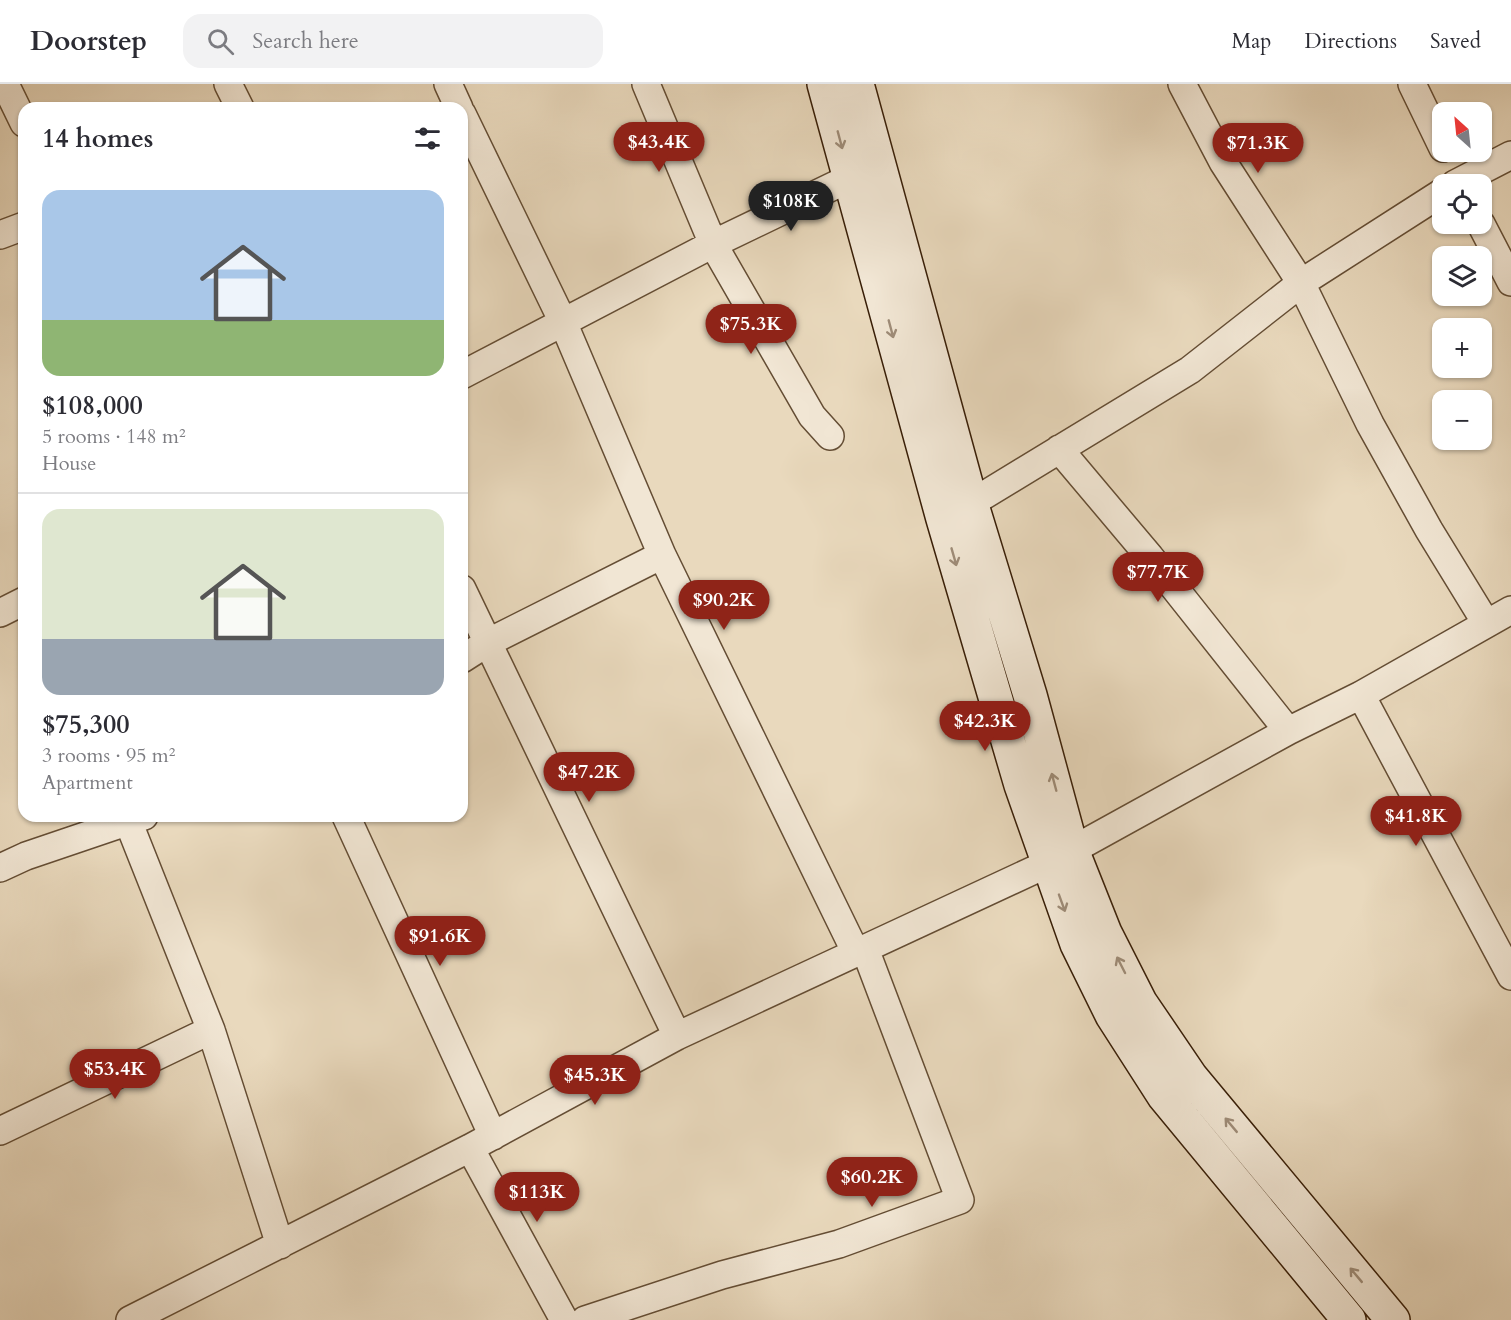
<!DOCTYPE html>
<html lang="en">
<head>
<meta charset="utf-8">
<style>
	body { margin:0; font-family:Cardo,serif; background:#f2f2f3; color:#2b2b33; height:100vh; display:flex; flex-direction:column; font-size:22px; white-space:nowrap }
	* { box-sizing:border-box; margin:0 }
	p { font-size:20px; color:#7c7c81 }
	.icon { flex:none; width:33px; height:33px; fill:none; stroke:currentColor; stroke-width:2; stroke-linecap:round; stroke-linejoin:round }
	.map { position:relative; flex:1; overflow:hidden }
	.panel { position:absolute; left:18px; top:18px; width:450px; height:720px; display:flex; flex-direction:column; background:#fff; border-radius:18px; box-shadow:0 2px 4px #0004 }
	.panel>* { flex:none }
	.needle { width:39px; rotate:333deg }
	.fabs { position:absolute; left:1432px; top:18px; display:grid; gap:12px }
	.fabs a { display:grid; place-items:center; width:60px; height:60px; border-radius:12px; background:#fff; box-shadow:0 2px 4px #0004; font-size:30px }
	.price { position:absolute; translate:-50% -51px; padding:0 14px; border-radius:21px; background:#8f2418; color:#fff; font-size:20px; line-height:39px; filter:drop-shadow(0 2px 3px #0008) }
	.price::after { content:''; position:absolute; left:50%; top:36px; width:18px; height:14px; margin-left:-9px; background:inherit; clip-path:polygon(0 0,100% 0,50% 100%) }
	.price.on { background:#222; color:#fff }
	ul { padding:0; list-style:none }
	li { display:grid; align-content:center; gap:12px; height:318px; padding:0 24px }
	li+li { border-top:2px solid #e1e1e2 }
	li span { display:grid; place-items:center; height:186px; border-radius:18px; color:#555 }
	li>.icon { margin-inline-start:auto }
	span .icon { width:108px; height:108px; fill:#fffc; stroke-width:1 }
	li b { font-size:26px }
	h2 { display:flex; justify-content:space-between; align-items:center; height:72px; padding:0 24px; font-size:26px }
	header { display:flex; align-items:center; gap:36px; box-sizing:border-box; height:84px; padding:0 30px; background:#fff; border-bottom:2px solid #e1e1e2 }
	header strong { font-size:28px }
	nav { display:flex; gap:33px; margin-inline-start:auto; font-size:21px }
	.search { width:420px; height:54px; background:#f2f2f3; display:flex; align-items:center; gap:15px; box-sizing:border-box; padding:0 21px; border-radius:18px; color:#7c7c81; font-size:22px }
	.map>svg:first-child { display:block }
	.lines { fill:none; stroke-linecap:round; stroke-linejoin:round }
	.street-casing { stroke:#644d34; stroke-width:30 }
	.secondary-casing { stroke:#381e07; stroke-width:36 }
	.street { stroke:#f1e6d4; stroke-width:27 }
	.secondary { stroke:#f1e6d4; stroke-width:33 }
	.oneway { stroke:#9e8c78 }
</style>
</head>
<body>
<header>
<strong>Doorstep</strong>
<div class="search"><svg class="icon" aria-label="search" viewBox="0 0 24 24"><circle cx="10" cy="10" r="6"/><path d="M15 15l6 6"/></svg>Search here</div>
<nav><a>Map</a><a>Directions</a><a>Saved</a></nav>
</header>
<div class="map">
<svg width="1511" height="1236" viewBox="0 0 1511 1236">
	<rect width="100%" height="100%" fill="#e9d9bd"/>
	<filter id="stains"><feTurbulence type="fractalNoise" baseFrequency=".00333" numOctaves="4"/><feColorMatrix values="0 0 0 0 .2 0 0 0 0 .09 0 0 0 0 .02 0 0 0 .5 -.17"/></filter>
	<radialGradient id="worn" r=".72"><stop offset=".6" stop-color="#630" stop-opacity="0"/><stop offset="1" stop-color="#630" stop-opacity=".3"/></radialGradient>
	<g class="lines">
		<defs>
			<path id="street" d="M5,0L24,39
				M228,0L240,24
				M448,0L459,24
				M646,0L713,160L812,332L830,352
				M1182,0L1223,78L1301,199L1370,340L1429,446L1486,539
				M1412,0L1443,64
				M462,30L563,238L662,471L856,869
				M1455,100L1511,71
				M1481,140L1511,198
				M0,151L24,142
				M462,291L713,160L850,94
				M1059,365L1150,473L1288,647
				M955,429L1190,286L1301,199L1443,108
				M462,505L677,952
				M0,529L24,517
				M462,575L487,559L662,471
				M1361,611L1511,892
				M346,732L493,1052
				M128,737L211,946L280,1161
				M0,784L26,772L144,732
				M0,1047L211,946
				M470,1064L564,1236
				M130,1236L470,1064L677,952L1047,780L1288,647L1361,611L1511,526
				M585,1236L722,1191L839,1160L960,1116L865,865"/>
			<path id="secondary" d="M824,0L943,435L1021,701L1077,860L1112,931L1164,1012L1349,1236
				M857,0L971,418L1030,611L1072,766L1105,849L1140,918L1191,993L1393,1236"/>
		</defs>
		<use href="#street" class="street-casing"/>
		<use href="#secondary" class="secondary-casing"/>
		<use href="#street" class="street"/>
		<use href="#secondary" class="secondary"/>
	</g>
	<defs><path id="oneway-shaft" d="M-6 0H5M1.5-3L5.5 0L1.5 3" fill="none" stroke-width="1.6" stroke-linecap="round" stroke-linejoin="round" transform="scale(1.5)"/></defs>
	<g class="oneway">
		<use href="#oneway-shaft" transform="translate(840 56) rotate(75)"/>
		<use href="#oneway-shaft" transform="translate(891 245) rotate(75)"/>
		<use href="#oneway-shaft" transform="translate(954 473) rotate(74)"/>
		<use href="#oneway-shaft" transform="translate(1054 698) rotate(-105)"/>
		<use href="#oneway-shaft" transform="translate(1062 819) rotate(70)"/>
		<use href="#oneway-shaft" transform="translate(1121 881) rotate(-117)"/>
		<use href="#oneway-shaft" transform="translate(1231 1041) rotate(-130)"/>
		<use href="#oneway-shaft" transform="translate(1356 1191) rotate(-130)"/>
	</g>
	<rect width="100%" height="100%" filter="url(#stains)"/>
	<rect width="100%" height="100%" fill="url(#worn)"/>
</svg>
<div class="fabs">
<a><svg class="needle" viewBox="-14 -14 28 28"><path d="M0-13l5 13h-10z" fill="#e53935"/><path d="M0 13l5-13h-10z" fill="#7c7c81"/></svg></a>
<a><svg class="icon" aria-label="locate" viewBox="0 0 24 24"><circle cx="12" cy="12" r="6"/><path d="M12 2v4M12 18v4M2 12h4M18 12h4"/></svg></a>
<a><svg class="icon" aria-label="layers" viewBox="0 0 24 24"><path d="M12 4l9 5-9 5-9-5zM3 14l9 5 9-5"/></svg></a>
<a>+</a>
<a>−</a>
</div>
<b class="price" style="left:659px;top:89px">$43.4K</b>
<b class="price" style="left:1258px;top:90px">$71.3K</b>
<b class="price on" style="left:791px;top:148px">$108K</b>
<b class="price" style="left:751px;top:271px">$75.3K</b>
<b class="price" style="left:1158px;top:519px">$77.7K</b>
<b class="price" style="left:724px;top:547px">$90.2K</b>
<b class="price" style="left:985px;top:668px">$42.3K</b>
<b class="price" style="left:589px;top:719px">$47.2K</b>
<b class="price" style="left:1416px;top:763px">$41.8K</b>
<b class="price" style="left:440px;top:883px">$91.6K</b>
<b class="price" style="left:115px;top:1016px">$53.4K</b>
<b class="price" style="left:595px;top:1022px">$45.3K</b>
<b class="price" style="left:872px;top:1124px">$60.2K</b>
<b class="price" style="left:537px;top:1139px">$113K</b>
<section class="panel">
<h2>14 homes<svg class="icon" aria-label="filters" viewBox="0 0 24 24"><path d="M4 7h16M4 17h16"/><circle cx="9" cy="7" r="2"/><circle cx="15" cy="17" r="2"/></svg></h2>
<ul>
<li><span style="background:linear-gradient(#a9c7e8 70%,#8fb573 0)"><svg class="icon" aria-label="home" viewBox="0 0 24 24"><path d="M3 11l9-7 9 7M6 9v11h12V9"/></svg></span><div><b>$108,000</b><p>5 rooms · 148 m²</p><p>House</p></div></li>
<li><span style="background:linear-gradient(#dfe7d0 70%,#9aa5b1 0)"><svg class="icon" aria-label="home" viewBox="0 0 24 24"><path d="M3 11l9-7 9 7M6 9v11h12V9"/></svg></span><div><b>$75,300</b><p>3 rooms · 95 m²</p><p>Apartment</p></div></li>
</ul>
</section>
</div>
</body>
</html>
